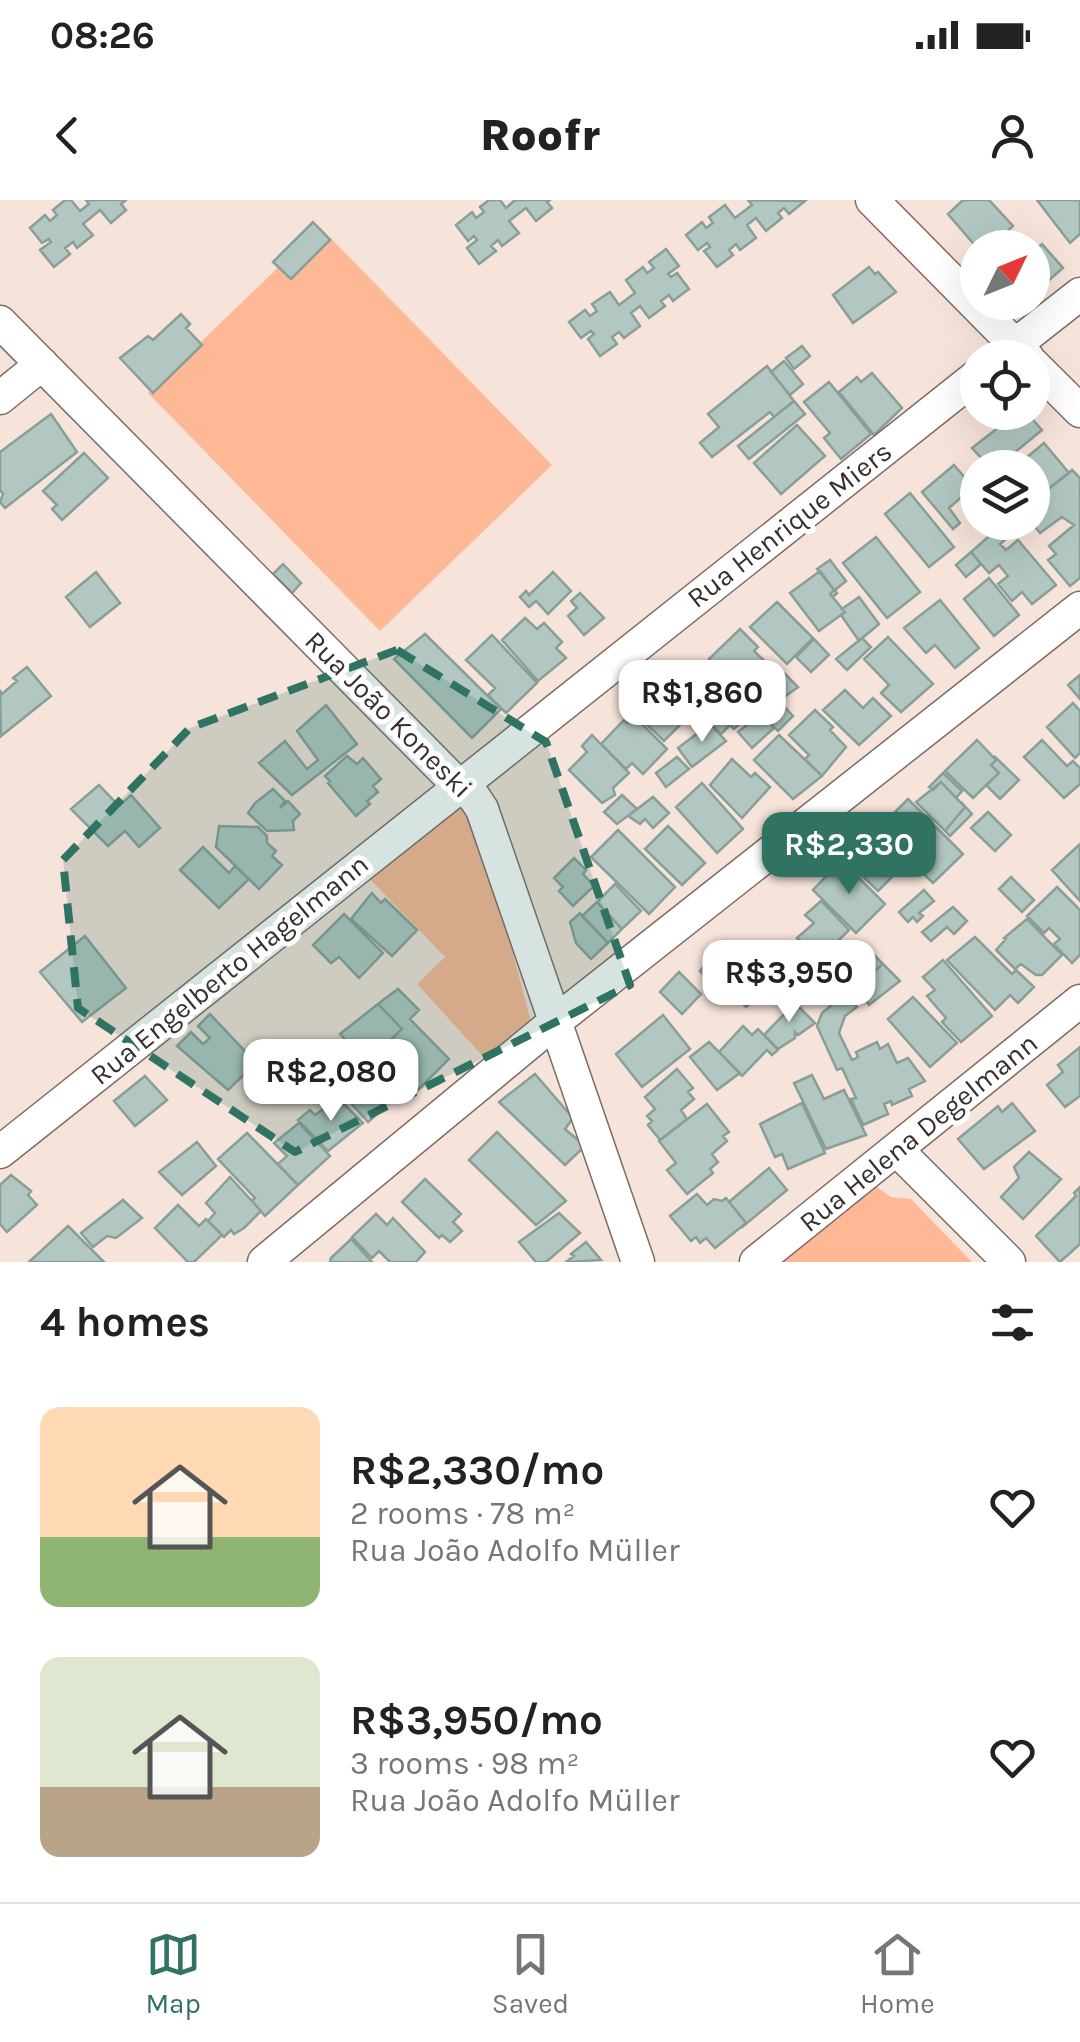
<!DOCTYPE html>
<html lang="en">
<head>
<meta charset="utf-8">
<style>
	body { margin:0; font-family:Karla,sans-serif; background:#f2f2f2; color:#222; height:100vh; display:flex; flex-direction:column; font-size:38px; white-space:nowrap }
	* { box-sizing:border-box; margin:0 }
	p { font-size:32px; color:#767676 }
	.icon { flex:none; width:55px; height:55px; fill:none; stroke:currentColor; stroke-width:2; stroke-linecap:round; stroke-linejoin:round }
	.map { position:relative; height:1062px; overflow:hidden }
	.drawer { display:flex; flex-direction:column; background:#fff; flex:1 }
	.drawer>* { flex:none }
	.needle { width:65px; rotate:47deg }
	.buttons { position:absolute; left:960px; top:30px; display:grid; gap:20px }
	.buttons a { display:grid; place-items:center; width:90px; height:90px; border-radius:50%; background:#fff; box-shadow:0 10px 40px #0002; font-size:50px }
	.price { position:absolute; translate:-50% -85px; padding:0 22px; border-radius:20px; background:#fff; color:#222; font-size:32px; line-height:65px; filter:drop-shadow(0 2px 5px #0008) }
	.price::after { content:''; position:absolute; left:50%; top:60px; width:30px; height:22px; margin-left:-15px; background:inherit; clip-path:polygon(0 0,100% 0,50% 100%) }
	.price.current { background:#317363; color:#fff }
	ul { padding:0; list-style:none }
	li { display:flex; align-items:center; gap:30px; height:250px; padding:0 40px }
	li span { display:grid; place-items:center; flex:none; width:280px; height:200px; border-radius:20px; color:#555 }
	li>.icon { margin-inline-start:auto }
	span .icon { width:120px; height:120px; fill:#fffc; stroke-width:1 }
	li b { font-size:42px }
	h2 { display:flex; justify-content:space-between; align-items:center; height:120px; padding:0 40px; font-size:42px }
	.status { display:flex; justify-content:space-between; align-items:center; height:70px; padding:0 50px; background:#fff; direction:ltr }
	.status svg { height:28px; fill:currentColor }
	header { display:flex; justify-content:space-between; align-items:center; height:130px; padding:0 40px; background:#fff; font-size:45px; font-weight:800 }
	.dock { display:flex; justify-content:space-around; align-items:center; height:140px; border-top:2px solid #e0e0e0; background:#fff; font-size:28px; color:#767676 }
	.dock a { display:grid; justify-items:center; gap:5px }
	.dock .current { color:#317363 }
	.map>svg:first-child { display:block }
	.green { fill:#feb895 }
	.building { fill:#b2c7c1; stroke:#8a9e98; stroke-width:2.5 }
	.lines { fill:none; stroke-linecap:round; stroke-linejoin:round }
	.minor-casing { stroke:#7d6c64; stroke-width:35 }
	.minor { stroke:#fff; stroke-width:32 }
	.marked { fill:#317363; fill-opacity:0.2; stroke:#317363; stroke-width:8; stroke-dasharray:20 12; stroke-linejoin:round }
	.labels { text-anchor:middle; stroke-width:10; stroke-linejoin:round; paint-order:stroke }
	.street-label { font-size:28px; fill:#37302d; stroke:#fff }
</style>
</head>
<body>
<div class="status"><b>08:26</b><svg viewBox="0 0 49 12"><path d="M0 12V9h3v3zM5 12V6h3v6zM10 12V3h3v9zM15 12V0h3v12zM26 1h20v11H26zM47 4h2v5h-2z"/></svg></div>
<header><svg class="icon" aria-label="back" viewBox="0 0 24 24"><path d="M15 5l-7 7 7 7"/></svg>Roofr<svg class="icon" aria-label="person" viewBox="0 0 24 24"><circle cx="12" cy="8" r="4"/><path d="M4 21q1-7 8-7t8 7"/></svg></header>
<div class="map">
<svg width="1080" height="1062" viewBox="0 0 1080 1062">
	<rect width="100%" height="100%" fill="#f6e3d9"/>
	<path class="green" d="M320,27L552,265L380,431L148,193Z
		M446,603L469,607L478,622L533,829L490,864L417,784L445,757L361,670Z
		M875,986L891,997L911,999L972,1062H776Z"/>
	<path class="building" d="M65,0H71L80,11L89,4L86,0H126L121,4L126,10L111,23L100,10L83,24L93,35L77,48L73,42L65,48L70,54L54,67L40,50L51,42L49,39L42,43L30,28L45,15L50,21L57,15L53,10Z
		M489,0H500L506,8L515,0H550L547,2L552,8L536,21L526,8L509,21L519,33L502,46L498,40L491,46L496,51L479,64L467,48L477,40L474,36L468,41L456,25L472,12L476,18L484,12L480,7Z
		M748,0L805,1L789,14L784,8L778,13L782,18L766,31L756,18L747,25L756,38L740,50L736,44L729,50L733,55L717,67L704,51L710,47L707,43L698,50L686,35L702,22L706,28L713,23L709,17L725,5L735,18L752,5Z
		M963,0H989L1013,26L990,48L978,49L948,14Z
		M1037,0H1080V34L1070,43Z
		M313,22L330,40L291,79L273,62Z
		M1042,44L1063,68L1032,95V53Z
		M666,49L679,66L668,74L671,77L677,73L689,89L673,101L669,95L661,101L665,106L649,118L640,106L631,113L640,126L624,138L619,132L612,137L617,144L600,156L588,139L594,134L591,131L581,138L569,122L585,110L590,116L597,111L592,104L610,92L619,105L635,93L626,80L643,67L647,73L654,68L649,62Z
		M869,67L875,74L878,72L896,92L853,123L833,95Z
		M181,114L190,124L186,128L202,145L153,193L120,158L148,136L153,140Z
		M802,146L810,156L794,169L786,158Z
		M784,161L803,184L790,195L771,172Z
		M767,166L794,201L774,217L770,212L712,257L700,243L719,227L708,214Z
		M872,173L902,208L874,235L839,192L857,177L861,182Z
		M829,182L871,234L841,259L824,238L830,233L804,202Z
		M794,201L805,214L749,259L738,246Z
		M1009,212H1026L1042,230L1008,258L1014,264L1010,268H978V277L972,270L983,260L972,248L1003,224L1000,220Z
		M51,214L77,252L5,308L0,302L3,294L0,290V252Z
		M797,225L825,256L781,294L754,263Z
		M1044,243L1069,273L1032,302V268H1014Z
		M84,253L108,278L62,320L52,309L57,305L43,291Z
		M954,265L973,287L949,308L960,323L953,329L922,292Z
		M1072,270L1080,278V378L1070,386L1048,360L1056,354L1049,346L1074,325L1062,317L1040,333L1031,322L1032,302Z
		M910,293L954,347L929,367L885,314Z
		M1005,322H1012L1018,329L1000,344L1006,350L1018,340L1056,385L1032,404L1022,392L1012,401L998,384L1008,376L999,365L989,373L971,352Z
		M876,337L920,392L887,418L843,363Z
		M971,352L981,364L966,377L956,365Z
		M830,360L846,381L835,390L837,393L833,397L830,394L834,390L817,369Z
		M283,364L301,383L292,393L273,374Z
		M820,371L834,390L830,394L845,412L819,431L790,393Z
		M96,372L120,403L90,427L66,397Z
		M553,372L571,391L548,414L536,401L529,407L520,397L526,391L529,395Z
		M989,378L1019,415L994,436L964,399Z
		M580,393L604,418L584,435L568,416L577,408L571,401Z
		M859,397L879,424L859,441L841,415L845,412L842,409Z
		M940,400L979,448L955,468L935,445L926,453L904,428Z
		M777,402L813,438L787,464L750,427Z
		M525,418L537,429L544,423L562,442L556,448L566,458L538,481L502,440Z
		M740,429L758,447L754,451L773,469L745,495L709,459Z
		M425,434L501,509L472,538L394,459Z
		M492,435L537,483L506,513L488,495L495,488L466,460Z
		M888,437L933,484L901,512L881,493L889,485L864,459Z
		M862,438L871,447L847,470L836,459Z
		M814,439L829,455L811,472L796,457Z
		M710,464L730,483L722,492L743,513L740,516L744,520L734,529L730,525L721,534L681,494Z
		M27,467L51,496L1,536L0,491L2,494L17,481L13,478Z
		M785,474L798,487L761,514L749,501L756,496L761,501L764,499L760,494Z
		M1080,475V499L1068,485Z
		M668,484L684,500L679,504L686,510L680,515L685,520L664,541L630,508L645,492L659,493Z
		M845,490L863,508L873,498L891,516L859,545L823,510Z
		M779,501L793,516L778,531L761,514Z
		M1073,503L1080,511V553L1075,558L1047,527Z
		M326,505L357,544L292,595L259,563L285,541L307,569L318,560L297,531Z
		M815,510L833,527L830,530L846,547L822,576L805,559L809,555L789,535Z
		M761,514L774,528L752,548L738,532Z
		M634,516L667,549L643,574L632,563L626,569L601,544L624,520L627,523Z
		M710,524L726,541L692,567L678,548Z
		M592,535L629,573L613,588L615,595L602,603L569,570L587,552L582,546Z
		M779,535L822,576L793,599L754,560Z
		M977,540L996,560L991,565L999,573L973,598L945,571Z
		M1042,540L1067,566L1073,561L1080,568V584L1064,598L1024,557Z
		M347,556L357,564L363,558L381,579L373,586L378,592L367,601L370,604L356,616L328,583L330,581L325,576Z
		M994,556L1019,580L1000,599L986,585L999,573L991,565L996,560Z
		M677,557L689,569L666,587L656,573Z
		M732,559L751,577L755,573L770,587L742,618L710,585Z
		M943,573L962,591L956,598L941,582L933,590L929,587Z
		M941,582L965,607L945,631L916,602Z
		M702,583L743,629L717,653L676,607Z
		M99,585L119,606L131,595L160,628L139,647L125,631L108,646L71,609Z
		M273,589L285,601L280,608L288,601L300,614L293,621L294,630L267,631L248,613L255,603Z
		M622,595L637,609L617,624L604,612Z
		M653,597L669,613L653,628L645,619L640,624L628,616Z
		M908,599L963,654L933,683L877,630Z
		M961,602L972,614L950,636L945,631L965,607Z
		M988,612L1011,635L995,651L971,628Z
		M219,626L258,627L267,636V643L276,651L272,656L282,665L259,689L216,647Z
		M668,626L705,663L682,685L645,649Z
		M874,628L892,646L887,651L903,666L878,691L843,657Z
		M618,630L675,687L649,714L591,657Z
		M1080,644V701L1052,670Z
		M203,647L229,673L235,666L249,679L219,708L180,670Z
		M574,658L586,670L583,674L594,686L573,706L559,691L563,687L554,678Z
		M844,663L885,704L856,733L813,690L831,671L834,673Z
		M1011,677L1034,700L1022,712L999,689Z
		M615,684L641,711L622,729L597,702Z
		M1057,687L1080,710V755L1072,763L1054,744L1060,739L1049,728L1044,733L1027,716Z
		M924,690L934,701L919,713L923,716L917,722L913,717L908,722L899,712Z
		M372,693L381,703L385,699L417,730L392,756L351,719Z
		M821,701L849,730L837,742L857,762L844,776L831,764L827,768L797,738L814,723L805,715Z
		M597,702L622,729L608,743L582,716Z
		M953,707L967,721L954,734L947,727L931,741L922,732Z
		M580,713L608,743L591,759L576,743L570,722Z
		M344,714L383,753L359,778L339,757L331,763L313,745Z
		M1027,719L1062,755L1042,775H1036L1021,764L1015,769L996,750L1006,739L1004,738Z
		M85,736L126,788L82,822L40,772Z
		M975,737L1012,774L1016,770L1034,787L1018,803L1010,795L995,810L947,760Z
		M726,741L737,752L741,748L770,777L750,797L754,800L746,807L722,783L717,788L700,771Z
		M867,748L883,764L847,792L826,770L832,765L844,776L857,762L852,757L857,752L860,755Z
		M943,760L992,816L961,842L942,822L946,818L927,796L935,790L923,777Z
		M883,764L900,781L869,805L856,786Z
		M679,772L701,794L682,814L660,792Z
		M398,789L419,810L410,819L449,859L418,890L379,851L402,829L378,804Z
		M785,793L815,823L798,835L795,832V838L778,849L764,835L790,808L782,801Z
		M846,793L857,807L845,816L839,833L852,860L858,857L856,852L877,842L880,849L888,844L897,863L908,858L925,881L909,889L912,896L892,905L891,901L884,904L888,914L863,925L851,899L856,898L842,868L837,870L817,826L822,813Z
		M913,797L957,843L930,867L888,819Z
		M378,804L402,829L368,863L340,834Z
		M210,814L256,863L228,890L177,846L191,832L203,844L210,838L198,826Z
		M663,815L690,849L642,887L616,854Z
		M743,826L752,835L758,829L778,850L772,855L767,850L742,876L719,852Z
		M709,842L740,873L717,890L690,857Z
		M1080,847V896L1065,907L1047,885L1063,872L1058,865Z
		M368,869L391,892L380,903L384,908L368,922L341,892Z
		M677,869L693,888L688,892L694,899L681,910L687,919L660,940L648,925L652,921L647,916L655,909L645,897Z
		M535,874L573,918L565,929L585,946L565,965L499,902Z
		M812,875L824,899L844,890L866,935L826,949L794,883Z
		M145,876L167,900L135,926L114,901Z
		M338,898L363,923L328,951L298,920L310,910L315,915Z
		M802,903L825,953L788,969L782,954L775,957L760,924Z
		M1012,903L1035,931L984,969L958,939L998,906L1002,912Z
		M707,904L729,932L723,936L727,941L712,954L718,962L710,969L713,973L687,994L667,970L676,963L659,941Z
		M299,923L330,956L298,985L278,964L287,956L274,943Z
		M497,932L566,1001L536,1025L469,960Z
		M247,933L298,985L265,1016L252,1001L255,998L218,959Z
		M197,942L216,966L182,995L159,972Z
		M1029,952L1061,979L1023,1019L1001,997L1019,978L1014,967Z
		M769,968L787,990L741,1028L746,1023L729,1002Z
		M11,975L31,991L28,995L37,1005L7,1032L0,1024V985Z
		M230,977L261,1011L244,1028L234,1034L231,1030L224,1037L208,1021L215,1013L206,1003Z
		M425,979L461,1014L453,1022L462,1031L450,1042L442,1035L439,1038L402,1002Z
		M1080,987V1044L1060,1062L1036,1036L1076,996L1074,993Z
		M697,994L707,1005L714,999L722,1001L726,998L746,1023L715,1048L706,1038L700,1043L696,1037L691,1041L670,1016Z
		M123,1000L142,1018L116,1038L107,1036L93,1047L81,1033Z
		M178,1005L199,1026L206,1019L222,1035L194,1062H188L155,1028Z
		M559,1013L580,1033L546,1062H536L519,1042Z
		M376,1014L387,1025L393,1018L425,1052L416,1062H390L379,1051L372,1058L352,1037Z
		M68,1026L104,1062H29Z
		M351,1039L372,1062H330L331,1058Z
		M586,1042L601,1060L566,1062L574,1056L571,1054Z"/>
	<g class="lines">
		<defs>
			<path id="minor" d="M872,0L1028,158
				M0,122L458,585L474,597L482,609L638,1062
				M1001,156L1080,94
				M1032,163L1080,211
				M0,198L42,164
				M897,950L1009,1062
				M0,952L978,175
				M264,1062L556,821L1080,408
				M756,1062L1080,801"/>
		</defs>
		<use href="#minor" class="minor-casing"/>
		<use href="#minor" class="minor"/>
	</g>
	<path class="marked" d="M397,450L546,542L630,785L295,952L78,808L63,660L190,528Z"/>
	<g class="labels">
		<g class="street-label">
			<text transform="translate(789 324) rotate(-38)" y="10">Rua Henrique Miers</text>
			<text transform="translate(389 514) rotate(45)" y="10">Rua João Koneski</text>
			<text transform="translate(229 769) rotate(-39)" y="10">Rua Engelberto Hagelmann</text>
			<text transform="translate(918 932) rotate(-39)" y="10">Rua Helena Degelmann</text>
		</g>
	</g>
</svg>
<div class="buttons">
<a><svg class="needle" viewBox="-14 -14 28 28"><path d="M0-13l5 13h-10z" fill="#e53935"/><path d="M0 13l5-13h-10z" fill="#767676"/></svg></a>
<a><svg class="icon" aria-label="locate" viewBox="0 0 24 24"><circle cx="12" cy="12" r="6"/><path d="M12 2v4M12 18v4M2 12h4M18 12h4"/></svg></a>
<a><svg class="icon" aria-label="layers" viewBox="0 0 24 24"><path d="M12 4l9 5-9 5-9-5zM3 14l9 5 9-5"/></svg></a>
</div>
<b class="price" style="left:702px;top:545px">R$1,860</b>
<b class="price current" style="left:849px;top:697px">R$2,330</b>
<b class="price" style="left:789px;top:825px">R$3,950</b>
<b class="price" style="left:331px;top:924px">R$2,080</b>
</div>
<section class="drawer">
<h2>4 homes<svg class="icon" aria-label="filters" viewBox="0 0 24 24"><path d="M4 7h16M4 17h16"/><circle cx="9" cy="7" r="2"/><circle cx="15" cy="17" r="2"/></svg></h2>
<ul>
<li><span style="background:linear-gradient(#ffd9b3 65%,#8fb573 0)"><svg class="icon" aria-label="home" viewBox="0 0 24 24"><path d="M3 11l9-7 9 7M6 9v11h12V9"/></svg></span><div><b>R$2,330/mo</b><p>2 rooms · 78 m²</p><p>Rua João Adolfo Müller</p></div><svg class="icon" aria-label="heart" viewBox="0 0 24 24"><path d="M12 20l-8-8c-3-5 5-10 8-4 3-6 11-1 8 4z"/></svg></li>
<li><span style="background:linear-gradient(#dfe7d0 65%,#b9a48a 0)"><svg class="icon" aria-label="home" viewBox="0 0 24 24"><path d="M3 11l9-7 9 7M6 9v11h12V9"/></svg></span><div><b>R$3,950/mo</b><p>3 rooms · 98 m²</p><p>Rua João Adolfo Müller</p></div><svg class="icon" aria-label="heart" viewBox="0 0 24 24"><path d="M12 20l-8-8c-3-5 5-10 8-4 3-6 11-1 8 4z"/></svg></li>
</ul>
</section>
<nav class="dock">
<a class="current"><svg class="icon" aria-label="map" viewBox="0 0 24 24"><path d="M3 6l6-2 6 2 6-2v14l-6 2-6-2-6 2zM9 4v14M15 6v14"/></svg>Map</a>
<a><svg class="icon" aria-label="saved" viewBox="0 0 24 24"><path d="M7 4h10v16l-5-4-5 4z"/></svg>Saved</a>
<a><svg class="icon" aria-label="home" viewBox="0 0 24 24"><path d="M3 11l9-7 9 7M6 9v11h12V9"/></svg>Home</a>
</nav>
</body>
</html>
